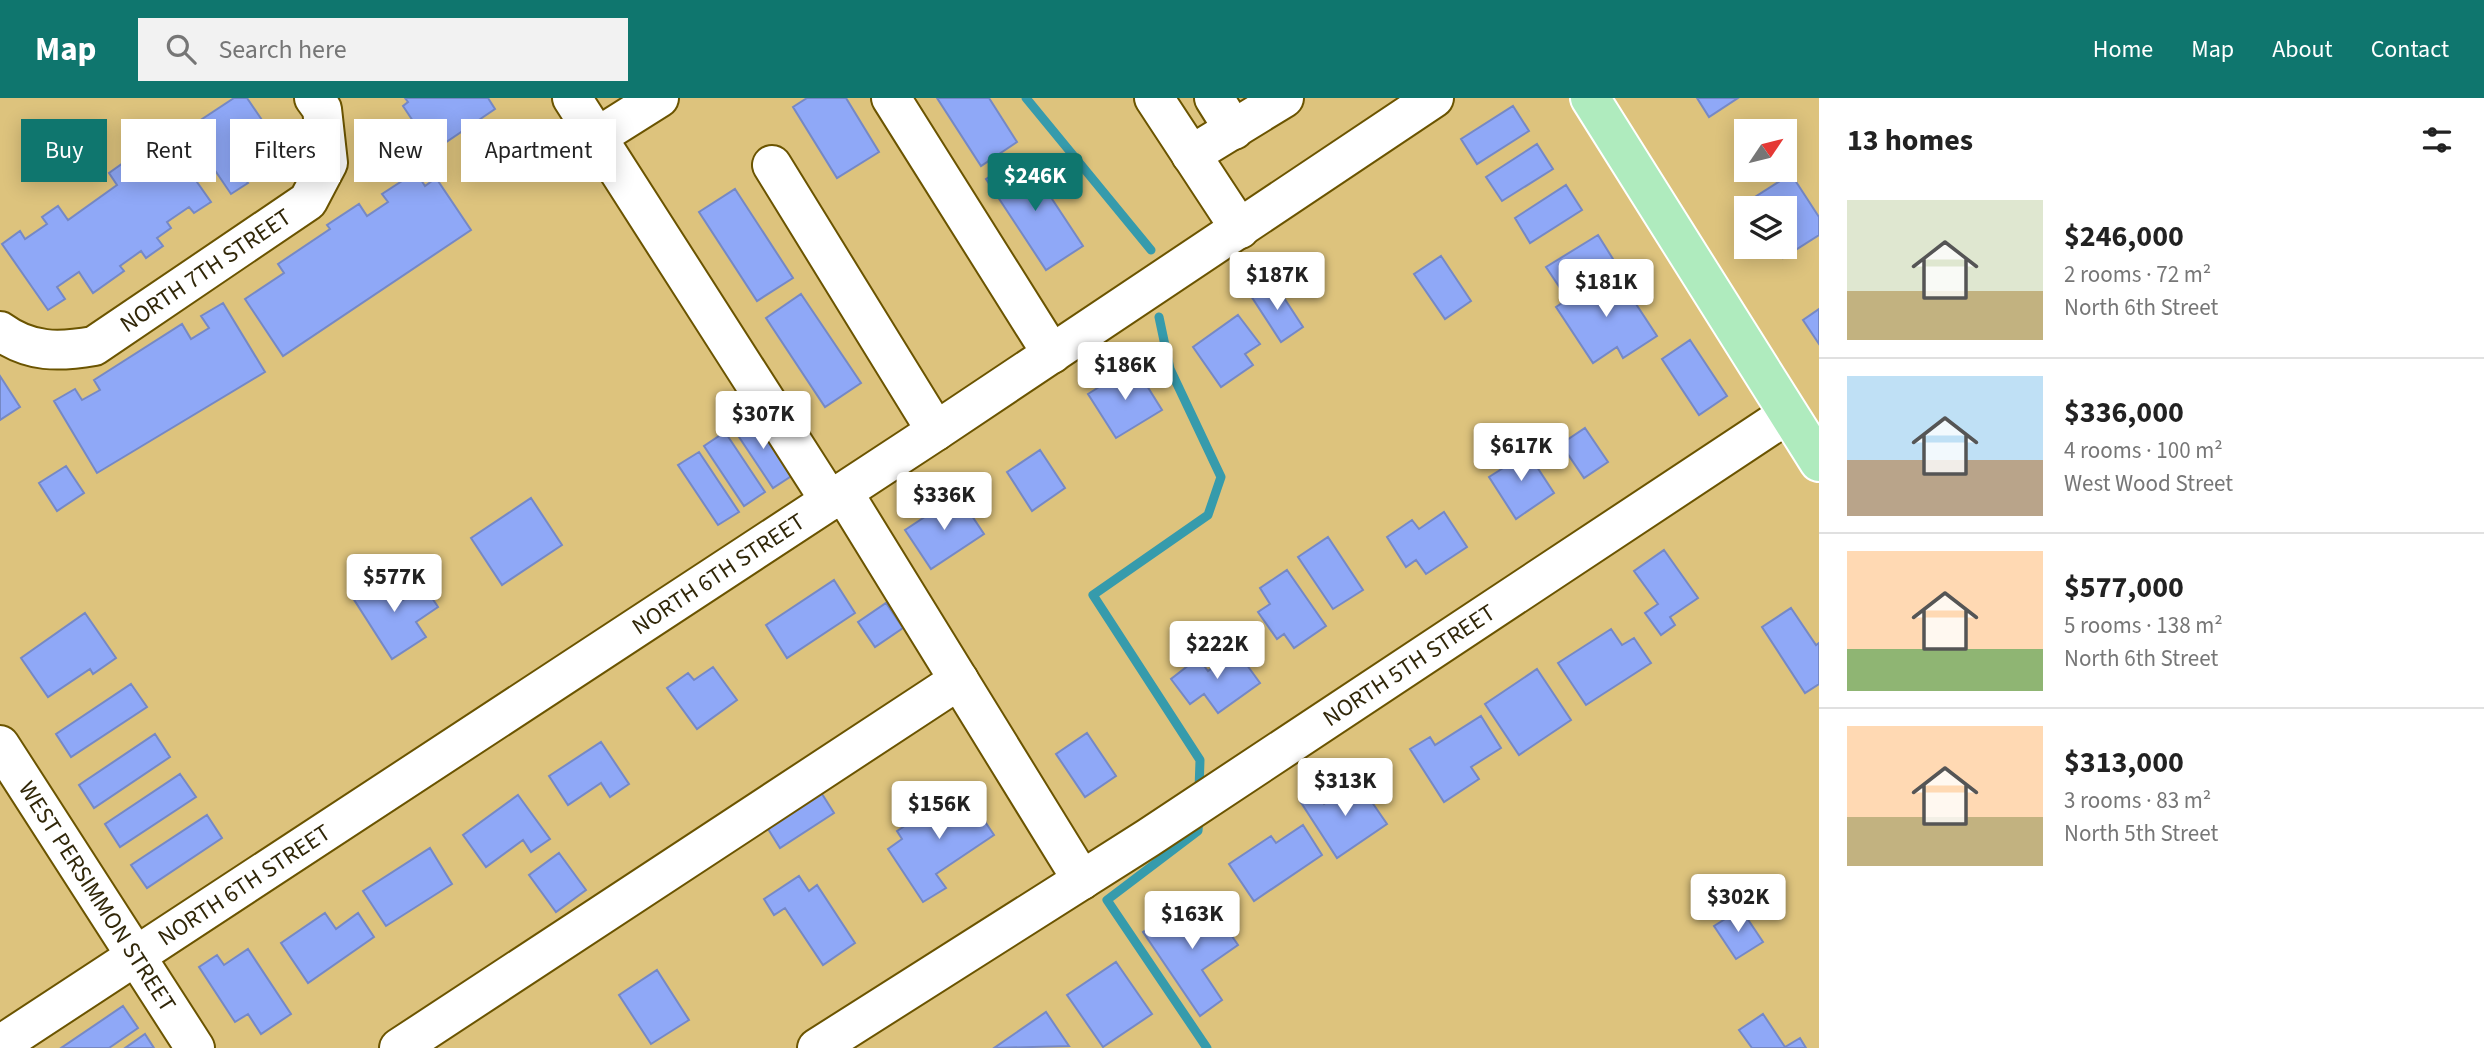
<!DOCTYPE html>
<html lang="en">
<head>
<meta charset="utf-8">
<style>
	body { margin:0; font-family:"Source Sans 3",sans-serif; background:#f2f2f2; color:#222; height:100vh; display:flex; flex-direction:column; font-size:26px; white-space:nowrap }
	* { box-sizing:border-box; margin:0 }
	p { font-size:23px; color:#767676 }
	.icon { flex:none; width:38px; height:38px; fill:none; stroke:currentColor; stroke-width:2; stroke-linecap:round; stroke-linejoin:round }
	.map { position:relative; flex:1; overflow:hidden }
	.sheet { display:flex; flex-direction:column; background:#fff; width:665px }
	.sheet>* { flex:none }
	.hud { position:absolute; left:21px; top:21px; width:665px; height:63px; display:flex; gap:14px }
	.needle { width:46px; rotate:55deg }
	.controls { position:absolute; left:1734px; top:21px; display:grid; gap:14px }
	.controls a { display:grid; place-items:center; width:63px; height:63px; border-radius:0px; background:#fff; box-shadow:0 4px 18px #0003; font-size:35px }
	.price { position:absolute; translate:-50% -60px; padding:0 16px; border-radius:7px; background:#fff; color:#222; font-size:23px; line-height:46px; filter:drop-shadow(0 2px 4px #0008) }
	.price::after { content:''; position:absolute; left:50%; top:42px; width:21px; height:16px; margin-left:-10px; background:inherit; clip-path:polygon(0 0,100% 0,50% 100%) }
	.price.current { background:#0f766e; color:#fff }
	ul { padding:0; list-style:none }
	li { display:flex; align-items:center; gap:21px; height:175px; padding:0 28px }
	li+li { border-top:2px solid #e0e0e0 }
	li span { display:grid; place-items:center; flex:none; width:196px; height:140px; border-radius:0px; color:#555 }
	li>.icon { margin-inline-start:auto }
	span .icon { width:84px; height:84px; fill:#fffc; stroke-width:1 }
	li b { font-size:30px }
	h2 { display:flex; justify-content:space-between; align-items:center; height:84px; padding:0 28px; font-size:30px }
	.tag { padding:0 24px; border-radius:0px; background:#fff; box-shadow:0 4px 18px #0003; font-size:24px; line-height:63px }
	.tag.current { background:#0f766e; color:#fff }
	header { display:flex; align-items:center; gap:42px; box-sizing:border-box; height:98px; padding:0 35px; background:#0f766e; color:#fff }
	header strong { font-size:33px }
	nav { display:flex; gap:38px; margin-inline-start:auto; font-size:24px }
	.search { width:490px; height:63px; background:#f2f2f2; display:flex; align-items:center; gap:18px; box-sizing:border-box; padding:0 24px; border-radius:0px; color:#767676; font-size:26px }
	main { display:flex; flex:1; min-height:0 }
	.map>svg:first-child { display:block }
	.lines { fill:none; stroke-linecap:round; stroke-linejoin:round }
	.stream { stroke:#369bac; stroke-width:9 }
	.building { fill:#8fa8f7; stroke:#7588c5; stroke-width:2 }
	.minor-casing { stroke:#6b5400; stroke-width:42 }
	.major-casing { stroke:#fff; stroke-width:42 }
	.minor { stroke:#fff; stroke-width:38 }
	.major { stroke:#afebbe; stroke-width:38 }
	.labels { text-anchor:middle; stroke-width:7; stroke-linejoin:round; paint-order:stroke }
	.street-label { font-size:24px; fill:#312709; stroke:#ead089 }
</style>
</head>
<body>
<header>
<strong>Map</strong>
<div class="search"><svg class="icon" aria-label="search" viewBox="0 0 24 24"><circle cx="10" cy="10" r="6"/><path d="M15 15l6 6"/></svg>Search here</div>
<nav><a>Home</a><a>Map</a><a>About</a><a>Contact</a></nav>
</header>
<main>
<div class="map">
<svg width="1819" height="950" viewBox="0 0 1819 950">
	<rect width="100%" height="100%" fill="#ddc37d"/>
	<g class="lines">
		<path class="stream" d="M1026,0L1151,152
			M1159,219L1170,271L1221,379L1208,417L1093,497L1200,662L1199,692
			M1199,720L1198,733L1107,802L1207,950"/>
	</g>
	<path class="building" d="M234,0H247L287,59L271,70L263,58L240,74L248,85L231,96L187,31Z
		M405,0H488L495,11L433,53L403,8L408,4Z
		M807,0H846L879,54L837,80L793,9Z
		M937,0H989L1017,44L981,68Z
		M1697,0H1738L1709,19Z
		M1513,8L1529,33L1477,66L1461,41Z
		M164,37L211,104L194,115L189,109L167,124L171,130L157,140L163,148L146,160L141,153L120,168L124,173L93,195L79,174L57,189L65,201L48,212L2,146L20,133L25,141L47,126L42,119L58,108L68,122L117,87L109,75L126,63L131,70L152,55L148,48Z
		M1537,46L1553,71L1502,103L1486,79Z
		M1023,57L1083,148L1046,172L986,81Z
		M416,74L425,88L436,80L471,132L283,258L245,201L284,175L278,166L330,131L327,127L359,106L367,118L388,104L382,96Z
		M1791,76L1819,119V137L1783,160L1776,149H1785V110H1751L1747,104Z
		M1566,87L1582,112L1530,145L1515,120Z
		M735,91L793,180L757,203L699,114Z
		M1598,137L1613,161L1562,193L1546,169Z
		M1441,158L1471,203L1445,221L1414,176Z
		M1613,171L1657,238L1623,260L1617,249L1593,265L1556,209Z
		M1273,183L1303,229L1281,244L1251,198Z
		M801,196L861,285L825,309L766,220Z
		M223,205L265,274L97,375L54,303L75,291L82,302L100,292L94,282L182,226L191,241L209,230L201,218Z
		M1819,211V246L1803,222Z
		M1238,217L1260,246L1245,256L1253,267L1221,289L1193,249Z
		M1690,242L1727,298L1699,317L1662,261Z
		M1134,267L1162,312L1116,340L1088,296Z
		M0,278L20,309L0,322Z
		M754,317L793,377L773,390L733,330Z
		M1585,330L1608,364L1584,380L1561,346Z
		M725,334L765,394L744,408L704,348Z
		M1522,346L1554,395L1516,421L1489,379L1511,365L1505,358Z
		M1040,352L1065,390L1032,413L1007,374Z
		M699,354L739,414L718,427L678,367Z
		M66,368L84,395L57,413L39,385Z
		M958,397L984,436L931,471L905,432Z
		M531,400L562,447L502,487L471,440Z
		M1444,414L1467,449L1426,476L1416,462L1406,469L1387,439L1412,422L1419,431Z
		M1328,439L1363,492L1333,511L1298,459Z
		M1664,452L1698,500L1670,519L1675,527L1661,537L1645,515L1658,506L1634,473Z
		M1287,472L1326,528L1294,550L1284,536L1277,541L1258,514L1270,506L1260,490Z
		M386,475L403,502L424,488L438,509L416,524L426,539L392,561L351,497Z
		M834,482L855,515L787,560L766,527Z
		M886,505L903,530L875,549L858,524Z
		M1791,510L1816,547L1819,545V586L1805,595L1762,529Z
		M85,515L116,560L93,576L90,571L48,599L21,560Z
		M1611,531L1622,547L1634,540L1651,565L1586,607L1558,565Z
		M1236,552L1260,585L1218,615L1204,596L1190,606L1171,581L1198,560L1208,573Z
		M713,569L737,602L697,631L667,590L688,575L694,582Z
		M1537,571L1571,622L1519,657L1485,606Z
		M131,586L147,609L71,659L56,636Z
		M1481,618L1501,650L1471,669L1479,681L1444,704L1410,651L1430,639L1435,647Z
		M1087,635L1116,678L1085,699L1056,656Z
		M155,636L170,659L94,710L79,687Z
		M601,644L629,686L610,699L601,685L568,707L549,678Z
		M180,676L196,699L120,749L105,726Z
		M1358,684L1387,726L1337,760L1300,703L1315,693L1324,706Z
		M959,685L994,737L936,776L946,790L923,804L888,751L902,741L897,733L920,718L925,725L938,717L930,705Z
		M817,688L834,715L780,750L763,723Z
		M518,697L550,741L531,754L523,742L486,769L463,737Z
		M207,717L222,740L147,790L131,767Z
		M1303,727L1322,757L1254,803L1229,766L1271,738L1276,745Z
		M430,750L452,786L386,828L363,793Z
		M559,755L586,792L556,814L529,777Z
		M799,778L809,793L817,787L855,845L823,867L785,810L774,817L764,801Z
		M1207,802L1238,847L1202,872L1222,902L1200,918L1143,834L1177,810L1183,819Z
		M1741,811L1763,844L1736,861L1714,828Z
		M325,815L336,831L358,815L374,839L308,885L281,845Z
		M248,851L291,916L261,936L248,916L235,924L199,869L217,857L224,867Z
		M1116,864L1152,916L1103,949L1067,897Z
		M657,872L689,922L651,946L619,897Z
		M123,908L138,930L109,950H61Z
		M1046,914L1069,948L994,950Z
		M1763,916L1785,949L1800,940L1806,950H1752L1739,932Z
		M145,936L154,950H125Z"/>
	<g class="lines">
		<defs>
			<g id="minor">
				<path d="M572,0L830,403"/>
				<path d="M891,0L1052,256"/>
				<path d="M1154,0L1240,131"/>
				<path d="M1214,0L1234,32"/>
				<path d="M597,39L659,0"/>
				<path d="M1191,57L1284,0"/>
				<path d="M772,67L936,333"/>
				<path id="s1" d="M0,233C30,255 59,254 94,248L308,103L328,65L322,11L314,0"/>
				<path d="M843,394L1082,782"/>
				<path id="s2" d="M0,647L195,950"/>
				<path id="s3" d="M0,947L936,333L1434,0"/>
				<path d="M399,950L959,582"/>
				<path id="s4" d="M817,950L1148,740L1788,316"/>
			</g>
			<path id="major" d="M1590,0L1819,364"/>
		</defs>
		<use href="#minor" class="minor-casing"/>
		<use href="#major" class="major-casing"/>
		<use href="#minor" class="minor"/>
		<use href="#major" class="major"/>
	</g>
	<g class="labels">
		<g class="street-label">
			<text dy="8" stroke="none"><textPath href="#s1" startOffset="233">NORTH 7TH STREET</textPath></text>
			<text dy="8" stroke="none"><textPath href="#s3" startOffset="859">NORTH 6TH STREET</textPath></text>
			<text dy="8" stroke="none"><textPath href="#s4" startOffset="705">NORTH 5TH STREET</textPath></text>
			<text dy="8" stroke="none"><textPath href="#s3" startOffset="292">NORTH 6TH STREET</textPath></text>
			<text dy="8" stroke="none"><textPath href="#s2" startOffset="180">WEST PERSIMMON STREET</textPath></text>
		</g>
	</g>
</svg>
<div class="controls">
<a><svg class="needle" viewBox="-14 -14 28 28"><path d="M0-13l5 13h-10z" fill="#e53935"/><path d="M0 13l5-13h-10z" fill="#767676"/></svg></a>
<a><svg class="icon" aria-label="layers" viewBox="0 0 24 24"><path d="M12 4l9 5-9 5-9-5zM3 14l9 5 9-5"/></svg></a>
</div>
<b class="price current" style="left:1035px;top:115px">$246K</b>
<b class="price" style="left:1277px;top:214px">$187K</b>
<b class="price" style="left:1606px;top:221px">$181K</b>
<b class="price" style="left:1125px;top:304px">$186K</b>
<b class="price" style="left:763px;top:353px">$307K</b>
<b class="price" style="left:1521px;top:385px">$617K</b>
<b class="price" style="left:944px;top:434px">$336K</b>
<b class="price" style="left:394px;top:516px">$577K</b>
<b class="price" style="left:1217px;top:583px">$222K</b>
<b class="price" style="left:1345px;top:720px">$313K</b>
<b class="price" style="left:939px;top:743px">$156K</b>
<b class="price" style="left:1738px;top:836px">$302K</b>
<b class="price" style="left:1192px;top:853px">$163K</b>
<div class="hud">
<a class="tag current">Buy</a>
<a class="tag">Rent</a>
<a class="tag">Filters</a>
<a class="tag">New</a>
<a class="tag">Apartment</a>
</div>
</div>
<section class="sheet">
<h2>13 homes<svg class="icon" aria-label="filters" viewBox="0 0 24 24"><path d="M4 7h16M4 17h16"/><circle cx="9" cy="7" r="2"/><circle cx="15" cy="17" r="2"/></svg></h2>
<ul>
<li><span style="background:linear-gradient(#dfe7d0 65%,#c2b280 0)"><svg class="icon" aria-label="home" viewBox="0 0 24 24"><path d="M3 11l9-7 9 7M6 9v11h12V9"/></svg></span><div><b>$246,000</b><p>2 rooms · 72 m²</p><p>North 6th Street</p></div></li>
<li><span style="background:linear-gradient(#bfe0f5 60%,#b9a48a 0)"><svg class="icon" aria-label="home" viewBox="0 0 24 24"><path d="M3 11l9-7 9 7M6 9v11h12V9"/></svg></span><div><b>$336,000</b><p>4 rooms · 100 m²</p><p>West Wood Street</p></div></li>
<li><span style="background:linear-gradient(#ffd9b3 70%,#8fb573 0)"><svg class="icon" aria-label="home" viewBox="0 0 24 24"><path d="M3 11l9-7 9 7M6 9v11h12V9"/></svg></span><div><b>$577,000</b><p>5 rooms · 138 m²</p><p>North 6th Street</p></div></li>
<li><span style="background:linear-gradient(#ffd9b3 65%,#c2b280 0)"><svg class="icon" aria-label="home" viewBox="0 0 24 24"><path d="M3 11l9-7 9 7M6 9v11h12V9"/></svg></span><div><b>$313,000</b><p>3 rooms · 83 m²</p><p>North 5th Street</p></div></li>
</ul>
</section>
</main>
</body>
</html>
